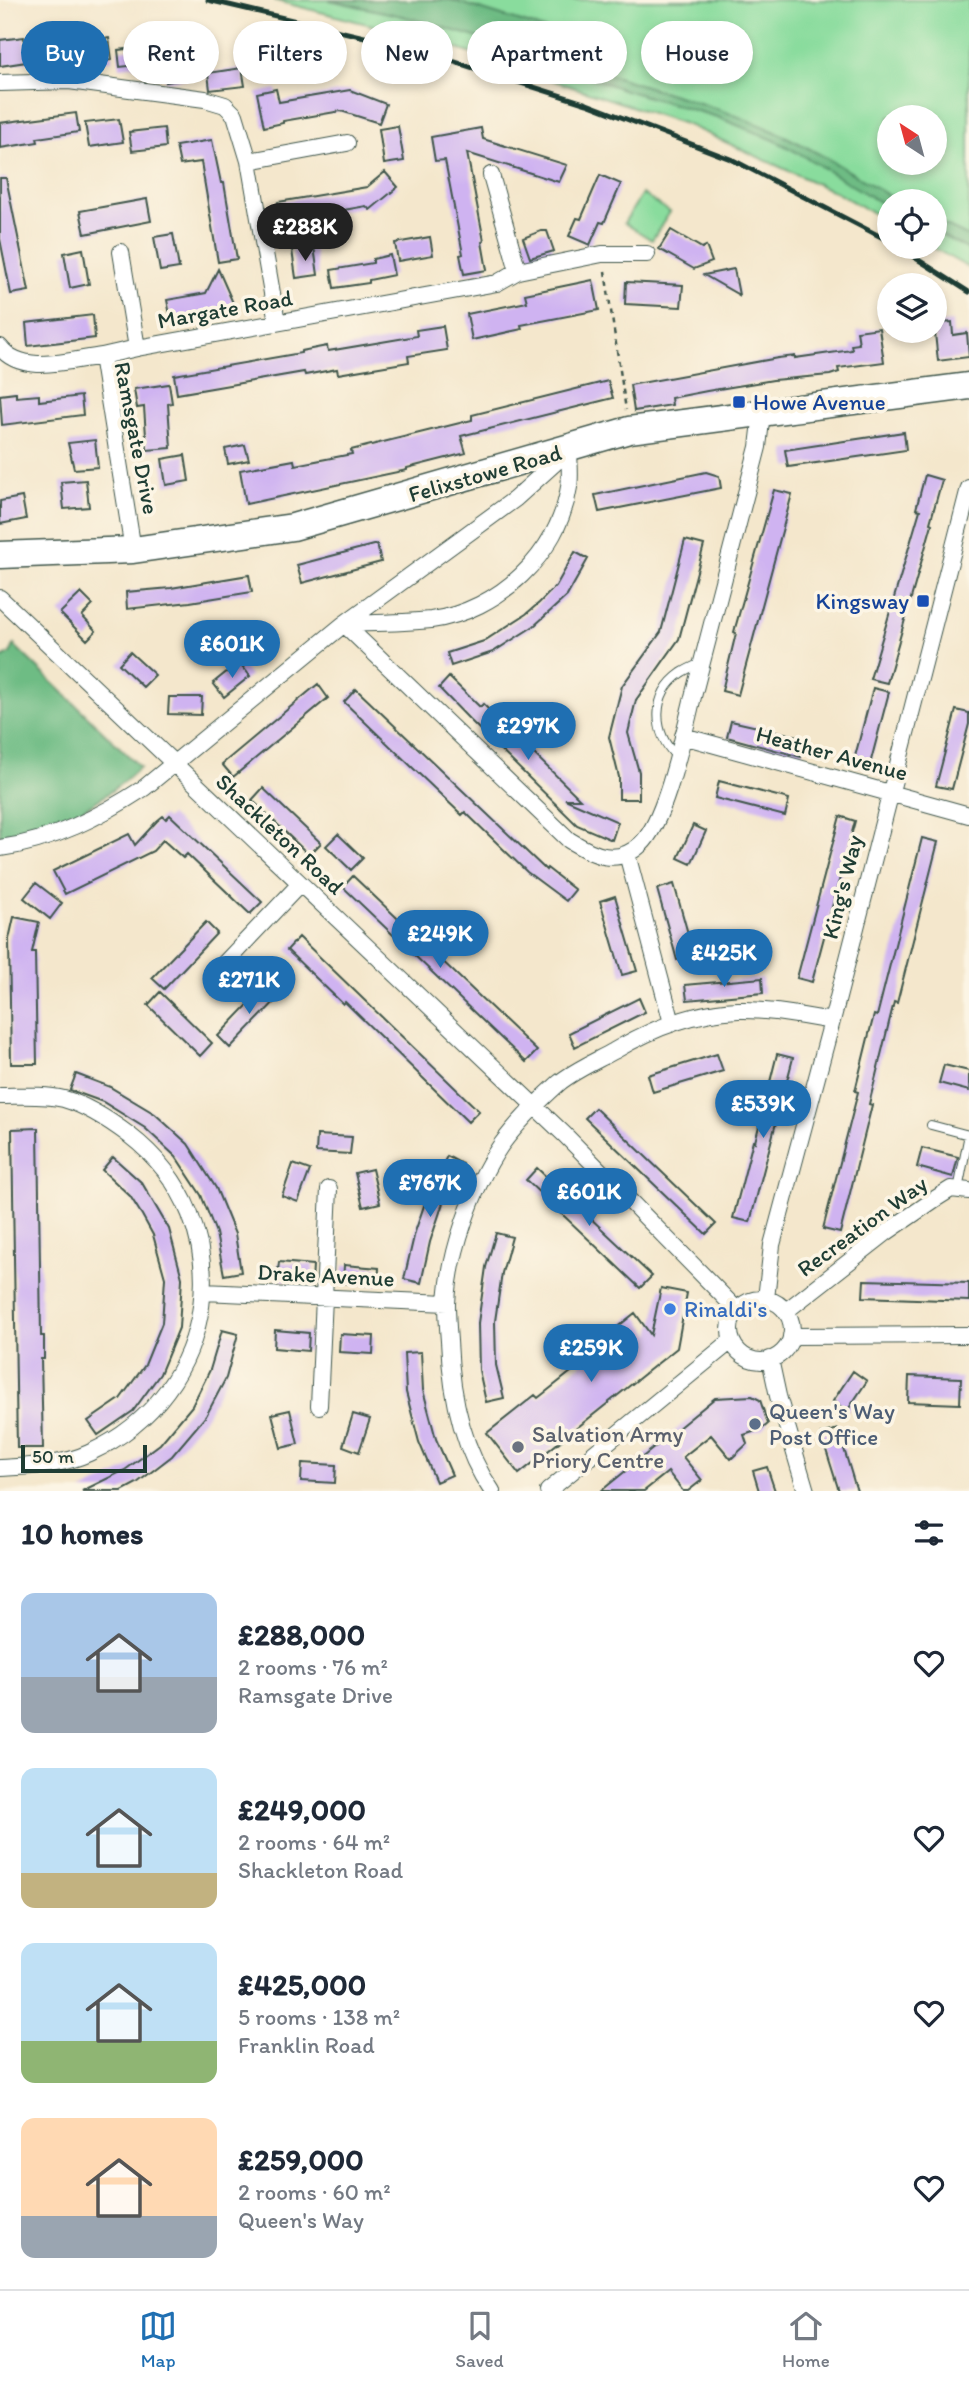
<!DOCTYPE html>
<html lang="en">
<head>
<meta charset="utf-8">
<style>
	body { margin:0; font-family:Itim,sans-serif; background:#f2f2f3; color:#1f2937; height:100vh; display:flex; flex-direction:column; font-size:26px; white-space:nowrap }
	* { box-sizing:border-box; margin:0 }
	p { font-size:23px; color:#747a83 }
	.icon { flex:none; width:38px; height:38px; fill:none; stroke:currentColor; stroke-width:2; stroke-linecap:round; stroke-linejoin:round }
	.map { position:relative; height:1491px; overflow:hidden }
	.panel { display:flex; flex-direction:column; background:#fff; flex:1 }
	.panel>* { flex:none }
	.banner { position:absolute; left:21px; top:21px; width:928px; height:63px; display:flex; gap:14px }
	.needle { width:46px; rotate:324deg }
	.tools { position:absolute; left:877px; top:105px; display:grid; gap:14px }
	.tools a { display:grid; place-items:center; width:70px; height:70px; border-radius:50%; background:#fff; box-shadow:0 4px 10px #0003; font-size:35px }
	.scale { position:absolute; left:21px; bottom:18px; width:126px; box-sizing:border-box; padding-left:7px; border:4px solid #1f3d34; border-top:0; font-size:19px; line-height:24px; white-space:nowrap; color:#1f3d34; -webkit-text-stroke:5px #fcf5e5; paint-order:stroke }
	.price { position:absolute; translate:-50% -60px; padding:0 16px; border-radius:24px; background:#1f6fb2; color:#fff; font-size:23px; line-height:46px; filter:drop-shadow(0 2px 4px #0008) }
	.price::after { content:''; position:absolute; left:50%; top:42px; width:21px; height:16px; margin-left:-10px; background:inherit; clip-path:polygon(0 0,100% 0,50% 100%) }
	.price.current { background:#222; color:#fff }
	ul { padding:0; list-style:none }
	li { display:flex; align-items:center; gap:21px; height:175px; padding:0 21px }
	li span { display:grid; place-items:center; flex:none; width:196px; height:140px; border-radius:14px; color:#555 }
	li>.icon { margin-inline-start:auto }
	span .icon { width:84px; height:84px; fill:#fffc; stroke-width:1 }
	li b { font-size:30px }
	h2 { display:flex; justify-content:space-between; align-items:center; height:84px; padding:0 21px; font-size:30px }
	.pill { padding:0 24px; border-radius:32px; background:#fff; box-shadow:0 4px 10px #0003; font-size:24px; line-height:63px }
	.pill.current { background:#1f6fb2; color:#fff }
	.dock { display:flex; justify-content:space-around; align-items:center; height:98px; border-top:2px solid #e0e1e3; background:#fff; font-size:19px; color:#747a83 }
	.dock a { display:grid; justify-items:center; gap:4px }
	.dock .current { color:#1f6fb2 }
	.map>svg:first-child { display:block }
	.green { fill:#89dc9d; stroke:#548c68; stroke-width:2; fill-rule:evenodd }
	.forest { fill:#6ebc84; stroke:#467c5c; stroke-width:2 }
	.building { fill:#cfb3f1 }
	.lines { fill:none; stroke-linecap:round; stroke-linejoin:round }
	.lane-casing { stroke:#3f564b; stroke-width:10 }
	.street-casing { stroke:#3f564b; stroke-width:18 }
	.primary-casing { stroke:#3f564b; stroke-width:29 }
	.path { stroke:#3f564b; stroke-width:2.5; stroke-dasharray:5 5; stroke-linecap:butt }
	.lane { stroke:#fff; stroke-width:8 }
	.street { stroke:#fff; stroke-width:16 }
	.primary { stroke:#fff; stroke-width:26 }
	.rail { stroke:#1f3d34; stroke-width:5 }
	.transit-dot { fill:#1a4fb4; stroke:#fcf5e5; stroke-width:2.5 }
	.shop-dot { fill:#3f7fe0; stroke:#fcf5e5; stroke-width:2.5 }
	.service-dot { fill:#5c6f8a; stroke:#fcf5e5; stroke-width:2.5 }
	.worship-dot { fill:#6b7280; stroke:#fcf5e5; stroke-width:2.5 }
	.labels { text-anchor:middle; stroke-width:7; stroke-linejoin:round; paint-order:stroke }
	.street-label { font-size:23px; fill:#1f3d34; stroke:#fcf5e5 }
	.transit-label { font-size:23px; fill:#164399; stroke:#fcf5e5; text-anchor:start }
	.shop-label { font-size:23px; fill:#366cbe; stroke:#fcf5e5; text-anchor:start }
	.service-label { font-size:23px; fill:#4e5e75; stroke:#fcf5e5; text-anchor:start }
	.worship-label { font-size:23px; fill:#5b616d; stroke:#fcf5e5; text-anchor:start }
</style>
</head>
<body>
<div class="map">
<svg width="969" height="1491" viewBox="0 0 969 1491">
	<rect width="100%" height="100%" fill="#fcf5e5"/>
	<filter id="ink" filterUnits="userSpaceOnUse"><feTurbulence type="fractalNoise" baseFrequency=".0143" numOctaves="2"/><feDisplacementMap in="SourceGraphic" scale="14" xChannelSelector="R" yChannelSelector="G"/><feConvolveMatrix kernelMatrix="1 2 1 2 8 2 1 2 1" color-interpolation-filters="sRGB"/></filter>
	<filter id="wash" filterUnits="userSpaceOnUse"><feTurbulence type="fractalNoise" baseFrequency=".00686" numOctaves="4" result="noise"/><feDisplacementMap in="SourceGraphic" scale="28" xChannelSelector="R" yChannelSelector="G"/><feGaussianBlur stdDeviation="1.57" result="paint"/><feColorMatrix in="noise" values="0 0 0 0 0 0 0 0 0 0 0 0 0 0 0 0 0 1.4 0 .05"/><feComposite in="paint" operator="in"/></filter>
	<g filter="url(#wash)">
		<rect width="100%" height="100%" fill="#f4e7cc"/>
		<path class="green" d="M273,0H969V268L932,247H934V201H889V222L835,192L688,125L430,40ZM889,117H934V163H889Z
			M642,194L670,212L652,240L624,223Z"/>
		<path class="forest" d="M329,0H451L547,30L571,49L582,65C646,88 714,104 776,132C818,151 858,177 898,201H889V208L804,156L774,140L717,117L625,90L469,35L402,16Z
			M934,220L969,237V250L935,232Z
			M14,645L140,767C105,801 49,833 0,841V658C9,656 11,653 14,645Z"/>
		<g id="blocks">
			<path class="building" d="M24,37L25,48L109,38L112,60L77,65L76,59L33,65V61L0,66V40Z
				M153,46L156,63L120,67L118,50Z
				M198,59L201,76L166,82L163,65Z
				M242,68L245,86L210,90L208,73Z
				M276,89L279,102L350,90L386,104L379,123L341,111L283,121V123L264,127L257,93Z
				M76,113L79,132L37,138L38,142L0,148V123Z
				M119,119L123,142L89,147L85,123Z
				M398,126L404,161L384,164L379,129Z
				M164,128L166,147L132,151L129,132Z
				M481,128L483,139L567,165L559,182L467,153L484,241L482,242L487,270L464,274L460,255L463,254L445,160L435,161L431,137Z
				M212,140L221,183H224L237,259L218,262L201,162L180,165L176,146Z
				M385,172L398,187L370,210L366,206L282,221L278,202L367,187Z
				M600,175L621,184L604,223L600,222L590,245L569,236L577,218L581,219Z
				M0,178H6L29,291L11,294L0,239Z
				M147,199L151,221L85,234L80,211Z
				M671,230L702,248L706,246L712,262L694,269L659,249Z
				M541,231H547L554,251L530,258L523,238Z
				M173,234L179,268L160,271L154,237Z
				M430,237L433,255L398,261L395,243Z
				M314,247L318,275L296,278L292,250Z
				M83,249L89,284L70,288L64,253Z
				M390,255L394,275L369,280V283L334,288L331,270L373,263V259Z
				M218,269L237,312L172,324L167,300L206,293Z
				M734,269L739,295L704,275Z
				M593,280L599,310L521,325L522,329L472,340L467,314L527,302L525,294Z
				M626,282L683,285L681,307L625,304Z
				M93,315L95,338L28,346L26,323Z
				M952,322L953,335L967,333L969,357L938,361L934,324Z
				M443,326L447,350L408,356L409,362L338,374L337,369L305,375L304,372L177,394L174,375L301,353V351L327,346L328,351L417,336L416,330Z
				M879,328L884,362L838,368L839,372L830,375L773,380L707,391L671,398L672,405L634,411L630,385L778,358L795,356V358L852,350L851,345L859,344L857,331Z
				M608,381L613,398L461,436L466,453L407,468V470L246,504L240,470L294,460L295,465L352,454L351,450L472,420V415Z
				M169,384L172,403L168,404L171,448L147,450L144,407L137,408L134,389Z
				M16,393V397L39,395V401L81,396L83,415L2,425L0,395Z
				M904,432L906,450L788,467L785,450Z
				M95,440L98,467L74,469L68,443Z
				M245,445L249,460L228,464L225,449Z
				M185,455L189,481L166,485L162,459Z
				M706,472L719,476L721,488L599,512L595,495Z
				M925,475L942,480L930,523L932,524L887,683L870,679L920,510L916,509Z
				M86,480L89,507L64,509L61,482Z
				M774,490L792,494L738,695L722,691L736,633L734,632Z
				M22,497L26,519L0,524V501Z
				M685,540L704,545L679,639L636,700L628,733L639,772V799H619V777L609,737L622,686L661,632Z
				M377,544L381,562L302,583L297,565Z
				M575,552L588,559L567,596L534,626L493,652L451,666L447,653L484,641L526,614L539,603L556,586Z
				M249,575L252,592L190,602L127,609L126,592L171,588Z
				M81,593L93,605L82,616L96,631L87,640L60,613Z
				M130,652L155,675L143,687L119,664Z
				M239,662L250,676L224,697L213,683Z
				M449,677L480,707L483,704L580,799H565L618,822L612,840L577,825L469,719L439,688Z
				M318,684L328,698L233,777L222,764Z
				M873,688L889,692L869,768L853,764Z
				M356,689L546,870L547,868L575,890L566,901L527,872L465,812L462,815L344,702Z
				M169,697H202L201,715L168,714Z
				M956,710L969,713V724L952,789L936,786Z
				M731,721L806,738L801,757L727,737Z
				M719,781L789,799L785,816L715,798Z
				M263,788L321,843L309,855L252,800Z
				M170,815L262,902L250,914L187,854L183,858L163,840L153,851L65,894L53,871L129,834L135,845L157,821L163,816L166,819Z
				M840,816L855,821L812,982L797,978Z
				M693,825L706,831L691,864L678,858Z
				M338,834L363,858L351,870L326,846Z
				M922,838L938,842L897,1003L894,1002L869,1104L872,1105L840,1233L823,1229L858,1092L855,1091L869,1034L874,1015L877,1016Z
				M353,876L537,1051L526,1062L343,887Z
				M36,883L62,903L50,919L24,898Z
				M674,884L694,955L677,960L657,889Z
				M615,896L637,971L622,975L600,901Z
				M14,917L39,922L32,952H35L37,1064H11L9,939Z
				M206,922L217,933L164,989L152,978Z
				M299,937L479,1111L468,1122L345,1002L343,1004L287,950Z
				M762,978L763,993L687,1000L685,985Z
				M268,984L281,995L230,1048L218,1036Z
				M160,992L212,1043L200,1056L148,1005Z
				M639,998L645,1012L575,1047L569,1033Z
				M717,1054L723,1071L653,1092L648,1075Z
				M777,1054L793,1058L750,1222L733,1218L753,1141L755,1142Z
				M944,1065L969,1071V1091L939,1083Z
				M76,1074L110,1087L155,1114L188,1144L216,1188L235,1234L241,1272L224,1275L216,1233L209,1215L201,1195L176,1157L145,1128L103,1102L70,1090Z
				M595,1108L716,1224L706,1234L585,1118Z
				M38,1128L41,1336H44V1359H41L43,1448H17L12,1129Z
				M317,1135L352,1137L350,1154L316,1152Z
				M922,1148L958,1157L953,1177L917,1167Z
				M447,1156L462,1164L443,1203L430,1242L421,1283L404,1279L415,1232L428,1194Z
				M113,1157L142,1183L169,1229L182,1278L179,1328L160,1374L133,1411L98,1435L88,1421L120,1399L145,1365L162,1323L165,1278L153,1235L142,1215L130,1196L102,1170Z
				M293,1164L310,1170L298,1202L282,1196Z
				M537,1168L652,1276L640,1288L526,1180Z
				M372,1169L380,1203L363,1207L355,1173Z
				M496,1233L512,1237L502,1273L495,1321L496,1365L504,1398L486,1402L479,1370L478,1323L486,1267Z
				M279,1262L313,1265L312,1282L277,1280Z
				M344,1265L379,1268L378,1285L343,1283Z
				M864,1280L969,1283V1301L863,1297Z
				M661,1288L687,1293L677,1348L519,1474L487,1433L535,1395L538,1398L581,1364L577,1359L635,1313L651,1335Z
				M222,1330L238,1334L226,1378L206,1416L172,1456L137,1483L122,1491H82L125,1470L160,1444L192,1406L210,1370Z
				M275,1330L309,1333L308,1351L274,1348Z
				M340,1334L374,1336L373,1354L339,1352Z
				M421,1352L423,1390L436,1439L452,1475L436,1482L419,1442L406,1392L404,1353Z
				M853,1371L867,1381L847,1411L833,1401Z
				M909,1376L961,1378L960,1404L908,1402Z
				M752,1396L760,1400L768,1424L762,1429L744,1435L747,1444L731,1459L711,1435L683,1457L702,1480L688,1491H683L668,1472L644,1491H601L715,1398Z
				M290,1410L298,1444L281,1448L272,1414Z
				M353,1414L370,1419L359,1452L343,1446Z
				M838,1429L854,1482L857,1491H839L821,1434Z
				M302,1463L336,1465L335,1483L301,1481Z
				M767,1467L775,1491H759L753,1471Z"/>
		</g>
	</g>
	<g filter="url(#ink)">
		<use href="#blocks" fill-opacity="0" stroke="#3f564b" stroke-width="2"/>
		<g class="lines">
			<defs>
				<path id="lane" d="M677,757C652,733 651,694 681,673C687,669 694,666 701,663
					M931,1125L969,1135
					M958,1190L969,1134"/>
				<path id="street" d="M0,83L69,81L205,99L225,105L235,115L249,161L277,322
					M249,161L347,143
					M491,175L518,271
					M121,252L137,348
					M0,347C22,376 71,360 102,356L133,550
					M102,356L137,348L497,283L518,271L602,254H647
					M0,598L565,1135L737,1310
					M344,624L569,840C593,855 617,867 641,844C667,820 685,726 695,689C716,609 737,528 758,447L762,413
					M344,624C373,623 402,623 431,620C498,611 559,554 569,487C571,475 569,461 569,449
					M683,736L969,815
					M0,848C53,841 101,816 144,788L344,624L515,499L567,452
					M627,854L672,1023
					M222,966L299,885
					M0,1096C20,1096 44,1094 64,1099C88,1106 109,1120 129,1135C244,1223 220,1394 89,1453C61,1466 29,1466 0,1468
					M204,1292L447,1303
					M766,1299L772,1245L832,1021L969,488
					M730 1330a31 31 0 1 1 62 0a31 31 0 1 1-62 0Z
					M786,1311L887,1232L935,1199L951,1189L969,1191
					M791,1336L969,1335
					M770,1359L778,1396L806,1491
					M319,1406L329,1189
					M492,1491C461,1447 451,1393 449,1341C448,1328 447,1316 447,1304C449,1254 473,1186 501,1145C517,1123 539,1101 559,1083C575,1070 596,1061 614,1051C651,1029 694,1012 738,1010C770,1009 801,1016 832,1021
					M548,1491L731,1341"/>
				<path id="primary" d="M0,555L133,550L293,527L629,430L969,386"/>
			</defs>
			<use href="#lane" class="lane-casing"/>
			<use href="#street" class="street-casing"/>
			<use href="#primary" class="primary-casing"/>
			<path class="path" d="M605,271L626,410"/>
			<use href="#lane" class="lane"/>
			<use href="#street" class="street"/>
			<use href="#primary" class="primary"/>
			<path class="rail" d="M208,0L411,48L587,104L733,160L889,241
				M898,247L969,292"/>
		</g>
	</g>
	<g class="transit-dot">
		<rect x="732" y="395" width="14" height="14" rx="3.5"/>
		<rect x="916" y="594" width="14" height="14" rx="3.5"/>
	</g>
	<circle class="shop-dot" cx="670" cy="1309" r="7"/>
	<circle class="service-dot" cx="755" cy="1424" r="7"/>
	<circle class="worship-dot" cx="518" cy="1447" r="7"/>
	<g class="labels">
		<g class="street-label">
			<text transform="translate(225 309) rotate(-10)" y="8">Margate Road</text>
			<text transform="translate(137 438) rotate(79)" y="8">Ramsgate Drive</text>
			<text transform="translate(485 473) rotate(-16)" y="8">Felixstowe Road</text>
			<text transform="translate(832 753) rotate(15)" y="8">Heather Avenue</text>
			<text transform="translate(280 834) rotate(43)" y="8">Shackleton Road</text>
			<text transform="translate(842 887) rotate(-76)" y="8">King's Way</text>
			<text transform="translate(862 1226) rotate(-36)" y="8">Recreation Way</text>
			<text transform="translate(326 1275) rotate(3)" y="8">Drake Avenue</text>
		</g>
		<g class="transit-label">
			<text x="753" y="410">Howe Avenue</text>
			<text x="909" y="609" text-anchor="end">Kingsway</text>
		</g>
		<g class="shop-label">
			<text x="684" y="1317">Rinaldi's</text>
		</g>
		<g class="service-label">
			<text x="769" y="1419">Queen's Way<tspan x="769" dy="26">Post Office</tspan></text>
		</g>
		<g class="worship-label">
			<text x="532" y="1442">Salvation Army<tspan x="532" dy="26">Priory Centre</tspan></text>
		</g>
	</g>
</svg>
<div class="tools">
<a><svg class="needle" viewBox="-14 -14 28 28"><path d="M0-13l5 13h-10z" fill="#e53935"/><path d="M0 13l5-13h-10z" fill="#747a83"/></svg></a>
<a><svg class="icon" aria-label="locate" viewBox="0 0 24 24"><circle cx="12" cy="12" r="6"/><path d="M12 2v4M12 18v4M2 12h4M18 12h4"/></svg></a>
<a><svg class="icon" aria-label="layers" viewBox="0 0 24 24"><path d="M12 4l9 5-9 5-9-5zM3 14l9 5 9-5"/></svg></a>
</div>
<div class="scale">50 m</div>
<b class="price current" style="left:305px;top:263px">£288K</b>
<b class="price" style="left:232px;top:680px">£601K</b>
<b class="price" style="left:528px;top:762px">£297K</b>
<b class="price" style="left:440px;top:970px">£249K</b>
<b class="price" style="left:724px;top:989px">£425K</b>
<b class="price" style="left:249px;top:1016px">£271K</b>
<b class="price" style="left:763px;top:1140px">£539K</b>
<b class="price" style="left:430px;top:1219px">£767K</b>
<b class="price" style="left:589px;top:1228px">£601K</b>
<b class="price" style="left:591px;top:1384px">£259K</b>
<div class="banner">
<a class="pill current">Buy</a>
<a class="pill">Rent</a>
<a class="pill">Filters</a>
<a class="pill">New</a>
<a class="pill">Apartment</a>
<a class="pill">House</a>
</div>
</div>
<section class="panel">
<h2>10 homes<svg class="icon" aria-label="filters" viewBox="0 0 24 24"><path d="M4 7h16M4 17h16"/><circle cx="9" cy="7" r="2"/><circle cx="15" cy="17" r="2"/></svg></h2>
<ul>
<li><span style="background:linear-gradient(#a9c7e8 60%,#9aa5b1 0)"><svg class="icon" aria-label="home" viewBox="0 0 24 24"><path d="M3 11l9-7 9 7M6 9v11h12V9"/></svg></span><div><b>£288,000</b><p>2 rooms · 76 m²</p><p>Ramsgate Drive</p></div><svg class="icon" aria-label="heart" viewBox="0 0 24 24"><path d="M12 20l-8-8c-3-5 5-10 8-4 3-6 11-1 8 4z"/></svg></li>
<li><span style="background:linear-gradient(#bfe0f5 75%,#c2b280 0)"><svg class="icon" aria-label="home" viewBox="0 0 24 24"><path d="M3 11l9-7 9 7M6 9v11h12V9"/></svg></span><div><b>£249,000</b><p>2 rooms · 64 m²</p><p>Shackleton Road</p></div><svg class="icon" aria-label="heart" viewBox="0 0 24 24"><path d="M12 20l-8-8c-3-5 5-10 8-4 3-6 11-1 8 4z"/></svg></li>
<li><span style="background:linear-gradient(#bfe0f5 70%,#8fb573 0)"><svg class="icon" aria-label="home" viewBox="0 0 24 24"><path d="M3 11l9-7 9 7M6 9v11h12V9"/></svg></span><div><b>£425,000</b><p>5 rooms · 138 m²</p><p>Franklin Road</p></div><svg class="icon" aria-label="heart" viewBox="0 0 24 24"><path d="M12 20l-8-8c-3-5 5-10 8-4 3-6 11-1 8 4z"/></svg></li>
<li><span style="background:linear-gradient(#ffd9b3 70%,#9aa5b1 0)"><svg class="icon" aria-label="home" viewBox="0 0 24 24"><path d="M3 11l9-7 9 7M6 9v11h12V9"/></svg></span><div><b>£259,000</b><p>2 rooms · 60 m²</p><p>Queen's Way</p></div><svg class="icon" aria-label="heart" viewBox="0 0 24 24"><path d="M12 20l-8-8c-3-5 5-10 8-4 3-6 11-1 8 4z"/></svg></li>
</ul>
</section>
<nav class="dock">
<a class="current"><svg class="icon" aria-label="map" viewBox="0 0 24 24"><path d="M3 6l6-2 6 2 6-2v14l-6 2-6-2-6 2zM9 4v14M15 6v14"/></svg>Map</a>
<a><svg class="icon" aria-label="saved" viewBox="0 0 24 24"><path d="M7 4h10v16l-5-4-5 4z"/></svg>Saved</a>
<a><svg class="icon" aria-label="home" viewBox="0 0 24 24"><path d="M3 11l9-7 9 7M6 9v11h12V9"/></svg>Home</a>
</nav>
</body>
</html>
